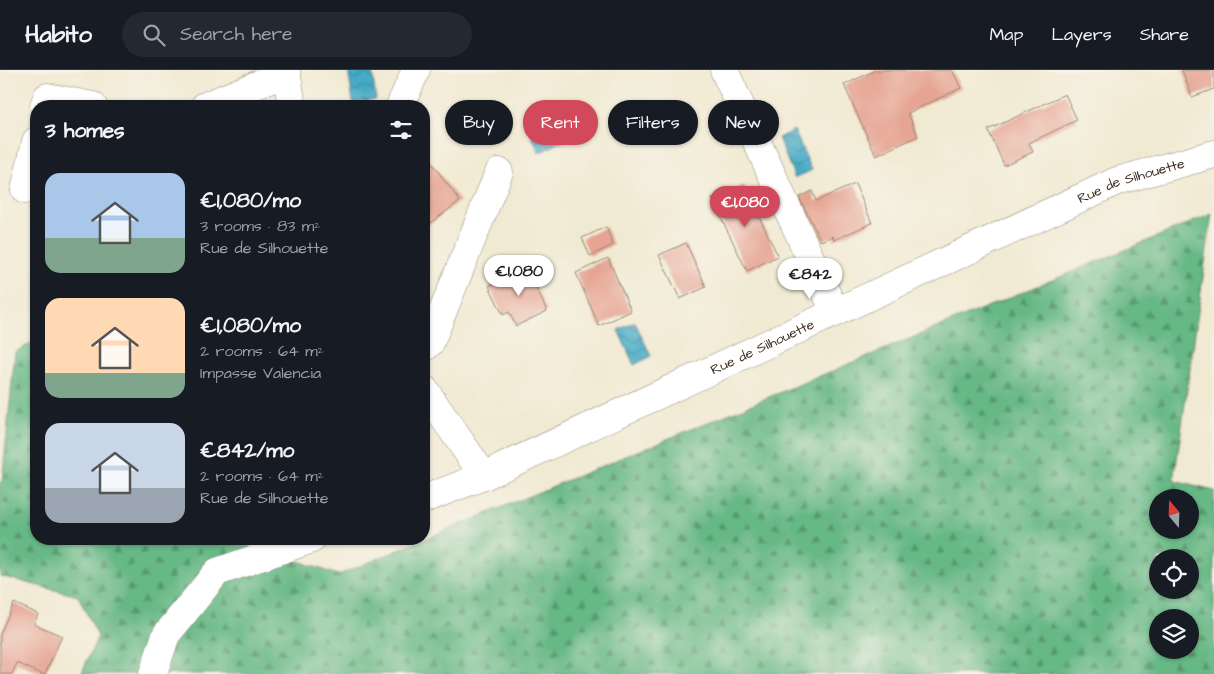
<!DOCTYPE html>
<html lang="en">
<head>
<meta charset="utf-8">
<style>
	body { margin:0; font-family:"Architects Daughter",sans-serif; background:#242831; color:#f1f3f6; height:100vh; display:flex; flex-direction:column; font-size:19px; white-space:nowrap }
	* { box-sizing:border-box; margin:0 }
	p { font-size:16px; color:#9ea1a6 }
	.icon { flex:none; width:28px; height:28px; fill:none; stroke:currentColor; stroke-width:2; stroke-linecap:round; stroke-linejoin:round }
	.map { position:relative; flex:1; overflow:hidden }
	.panel { position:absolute; left:30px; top:30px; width:400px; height:445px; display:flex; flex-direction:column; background:#171b24; border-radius:20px; box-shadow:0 1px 4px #0004 }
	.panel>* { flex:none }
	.guide { position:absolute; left:445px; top:30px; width:475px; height:45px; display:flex; gap:10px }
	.needle { width:32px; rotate:341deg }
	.controls { position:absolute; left:1149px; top:419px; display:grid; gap:10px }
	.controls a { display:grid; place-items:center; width:50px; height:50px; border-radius:50%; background:#171b24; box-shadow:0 1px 4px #0004; font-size:25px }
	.price { position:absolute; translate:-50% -42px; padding:0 11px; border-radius:18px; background:#fff; color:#222; font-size:16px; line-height:32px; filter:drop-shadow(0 1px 2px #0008) }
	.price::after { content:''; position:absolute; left:50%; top:30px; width:15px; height:11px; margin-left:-8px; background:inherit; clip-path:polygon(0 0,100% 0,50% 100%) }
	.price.current { background:#d1495b; color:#fff }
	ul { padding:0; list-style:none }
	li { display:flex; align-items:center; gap:15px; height:125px; padding:0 15px }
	li span { display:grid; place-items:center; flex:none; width:140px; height:100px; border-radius:15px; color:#555 }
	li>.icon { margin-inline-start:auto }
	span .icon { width:60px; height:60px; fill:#fffc; stroke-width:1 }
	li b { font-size:21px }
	h2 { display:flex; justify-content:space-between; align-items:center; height:60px; padding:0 15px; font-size:21px }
	.chip { padding:0 18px; border-radius:22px; background:#171b24; box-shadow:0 1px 4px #0004; font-size:18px; line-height:45px }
	.chip.current { background:#d1495b; color:#fff }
	header { display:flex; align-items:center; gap:30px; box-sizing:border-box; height:70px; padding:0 25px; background:#171b24; border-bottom:1px solid #363941 }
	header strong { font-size:24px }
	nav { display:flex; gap:28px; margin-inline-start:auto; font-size:18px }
	.search { width:350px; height:45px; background:#242831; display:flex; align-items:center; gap:12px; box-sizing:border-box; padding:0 18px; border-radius:28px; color:#9ea1a6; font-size:19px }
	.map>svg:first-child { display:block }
	.forest { fill:url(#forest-firs); stroke:#507152; fill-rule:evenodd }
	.water { fill:url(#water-waves); stroke:#416a72 }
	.building { fill:#e6a493 }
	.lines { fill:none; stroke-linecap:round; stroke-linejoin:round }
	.minor-casing { stroke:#968a78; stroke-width:29 }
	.minor { stroke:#fff; stroke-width:28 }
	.labels { text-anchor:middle; stroke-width:5; stroke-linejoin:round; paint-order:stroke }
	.street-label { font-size:14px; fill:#3b2a1e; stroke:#f7f3e8 }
</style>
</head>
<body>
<header>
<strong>Habito</strong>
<div class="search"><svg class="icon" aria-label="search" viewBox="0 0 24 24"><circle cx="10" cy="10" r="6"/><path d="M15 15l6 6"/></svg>Search here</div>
<nav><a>Map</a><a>Layers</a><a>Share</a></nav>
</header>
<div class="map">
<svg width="1214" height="604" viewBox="0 0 1214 604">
	<defs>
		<pattern id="forest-firs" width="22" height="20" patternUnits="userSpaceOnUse" patternTransform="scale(1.25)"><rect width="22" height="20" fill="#66b885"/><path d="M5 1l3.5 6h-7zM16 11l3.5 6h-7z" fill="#55966c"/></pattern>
		<pattern id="water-waves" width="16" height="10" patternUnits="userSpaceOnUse" patternTransform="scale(1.25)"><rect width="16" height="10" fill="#47abc6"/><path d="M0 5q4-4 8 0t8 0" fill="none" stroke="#3c8ba0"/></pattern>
	</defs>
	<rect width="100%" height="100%" fill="#f7f3e8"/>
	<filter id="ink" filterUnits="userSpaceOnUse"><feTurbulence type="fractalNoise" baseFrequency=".02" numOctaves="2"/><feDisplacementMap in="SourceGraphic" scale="10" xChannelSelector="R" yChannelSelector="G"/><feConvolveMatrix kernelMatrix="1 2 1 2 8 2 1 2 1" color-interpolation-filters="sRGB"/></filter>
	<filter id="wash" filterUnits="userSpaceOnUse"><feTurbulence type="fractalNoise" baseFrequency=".0096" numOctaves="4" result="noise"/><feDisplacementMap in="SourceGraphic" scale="20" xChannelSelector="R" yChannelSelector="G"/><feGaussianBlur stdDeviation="1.12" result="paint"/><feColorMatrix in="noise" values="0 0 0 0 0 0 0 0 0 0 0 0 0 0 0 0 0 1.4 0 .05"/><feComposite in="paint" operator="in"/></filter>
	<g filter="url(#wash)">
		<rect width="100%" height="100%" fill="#f1ead3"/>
		<path class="forest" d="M1212,144L1174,411L1214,421V604H81L98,566L78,526L0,506V412H2L15,282L36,271V469H236L338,505ZM1158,428H1190V460H1158ZM1158,488H1190V520H1158ZM1158,548H1190V580H1158Z"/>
		<path class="water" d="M348,0H372L376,29L353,32Z
			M566,49L574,66L539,83L532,66Z
			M794,60L812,100L795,108L778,68Z
			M635,252L651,286L634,295L618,260Z"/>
		<g id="blocks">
			<path class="building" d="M876,0H952L961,18L908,43L918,66L876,86L844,15Z
				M1182,0H1214V19L1192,27Z
				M1065,24L1077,50L1029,73L1033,82L1004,95L988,60Z
				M424,83L460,131L424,158Z
				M855,114L872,153L834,170L833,166L821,171L799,127L812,121L816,131Z
				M744,115L778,186L747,201L712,129Z
				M606,157L613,175L590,186L582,168Z
				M686,173L706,217L680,229L659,185Z
				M608,188L631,241L599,256L576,203Z
				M527,198L547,241L516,256L509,242L503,245L489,216Z
				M14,533L38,544L34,554L62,566L45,604H42L17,593L12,604H0V564Z"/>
		</g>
	</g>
	<g filter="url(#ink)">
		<use href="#blocks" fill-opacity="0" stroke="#968a78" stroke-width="1"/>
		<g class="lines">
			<defs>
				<g id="minor">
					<path d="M286,0L292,36"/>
					<path d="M724,0L835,242"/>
					<path d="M44,36L47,27L93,36"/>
					<path d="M205,36L286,3"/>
					<path d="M400,36L416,0"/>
					<path d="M25,120L36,71"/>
					<path d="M424,278L430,273L499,102"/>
					<path d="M424,319L484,406"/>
					<path id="s1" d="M424,429L484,406L1117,111L1214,84"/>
					<path d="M153,604L166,565L217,502L312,469"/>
				</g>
			</defs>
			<use href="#minor" class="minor-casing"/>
			<use href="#minor" class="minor"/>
		</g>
	</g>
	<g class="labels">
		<g class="street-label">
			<text dy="5" stroke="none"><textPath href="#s1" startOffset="776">Rue de Silhouette</textPath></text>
			<text dy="5" stroke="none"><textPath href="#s1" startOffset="371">Rue de Silhouette</textPath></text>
		</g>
	</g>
</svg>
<div class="controls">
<a><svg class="needle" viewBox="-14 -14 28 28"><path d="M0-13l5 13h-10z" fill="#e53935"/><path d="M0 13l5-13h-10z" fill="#9ea1a6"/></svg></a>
<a><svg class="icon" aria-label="locate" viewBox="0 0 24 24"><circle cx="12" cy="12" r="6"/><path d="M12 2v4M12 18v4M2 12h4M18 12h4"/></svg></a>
<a><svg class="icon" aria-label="layers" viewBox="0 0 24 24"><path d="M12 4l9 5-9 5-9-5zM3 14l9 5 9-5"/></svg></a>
</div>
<b class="price current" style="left:745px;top:158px">€1,080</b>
<b class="price" style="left:519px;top:227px">€1,080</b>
<b class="price" style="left:810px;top:230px">€842</b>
<div class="guide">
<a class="chip">Buy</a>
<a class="chip current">Rent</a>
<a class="chip">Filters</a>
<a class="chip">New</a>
</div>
<section class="panel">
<h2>3 homes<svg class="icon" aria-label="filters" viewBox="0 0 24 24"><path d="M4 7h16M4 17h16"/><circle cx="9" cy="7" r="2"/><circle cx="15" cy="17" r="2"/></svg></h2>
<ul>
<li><span style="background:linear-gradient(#a9c7e8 65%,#7fa58c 0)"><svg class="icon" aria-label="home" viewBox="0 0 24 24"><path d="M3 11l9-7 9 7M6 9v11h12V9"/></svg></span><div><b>€1,080/mo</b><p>3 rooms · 83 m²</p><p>Rue de Silhouette</p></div></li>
<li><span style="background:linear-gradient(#ffd9b3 75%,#7fa58c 0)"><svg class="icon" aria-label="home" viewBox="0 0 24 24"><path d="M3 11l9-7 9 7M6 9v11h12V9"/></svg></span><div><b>€1,080/mo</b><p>2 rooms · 64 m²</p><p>Impasse Valencia</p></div></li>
<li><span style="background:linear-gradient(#c9d6e8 65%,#9aa5b1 0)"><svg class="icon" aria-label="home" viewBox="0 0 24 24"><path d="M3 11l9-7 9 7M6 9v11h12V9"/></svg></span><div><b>€842/mo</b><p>2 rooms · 64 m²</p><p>Rue de Silhouette</p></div></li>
</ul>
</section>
</div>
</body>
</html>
